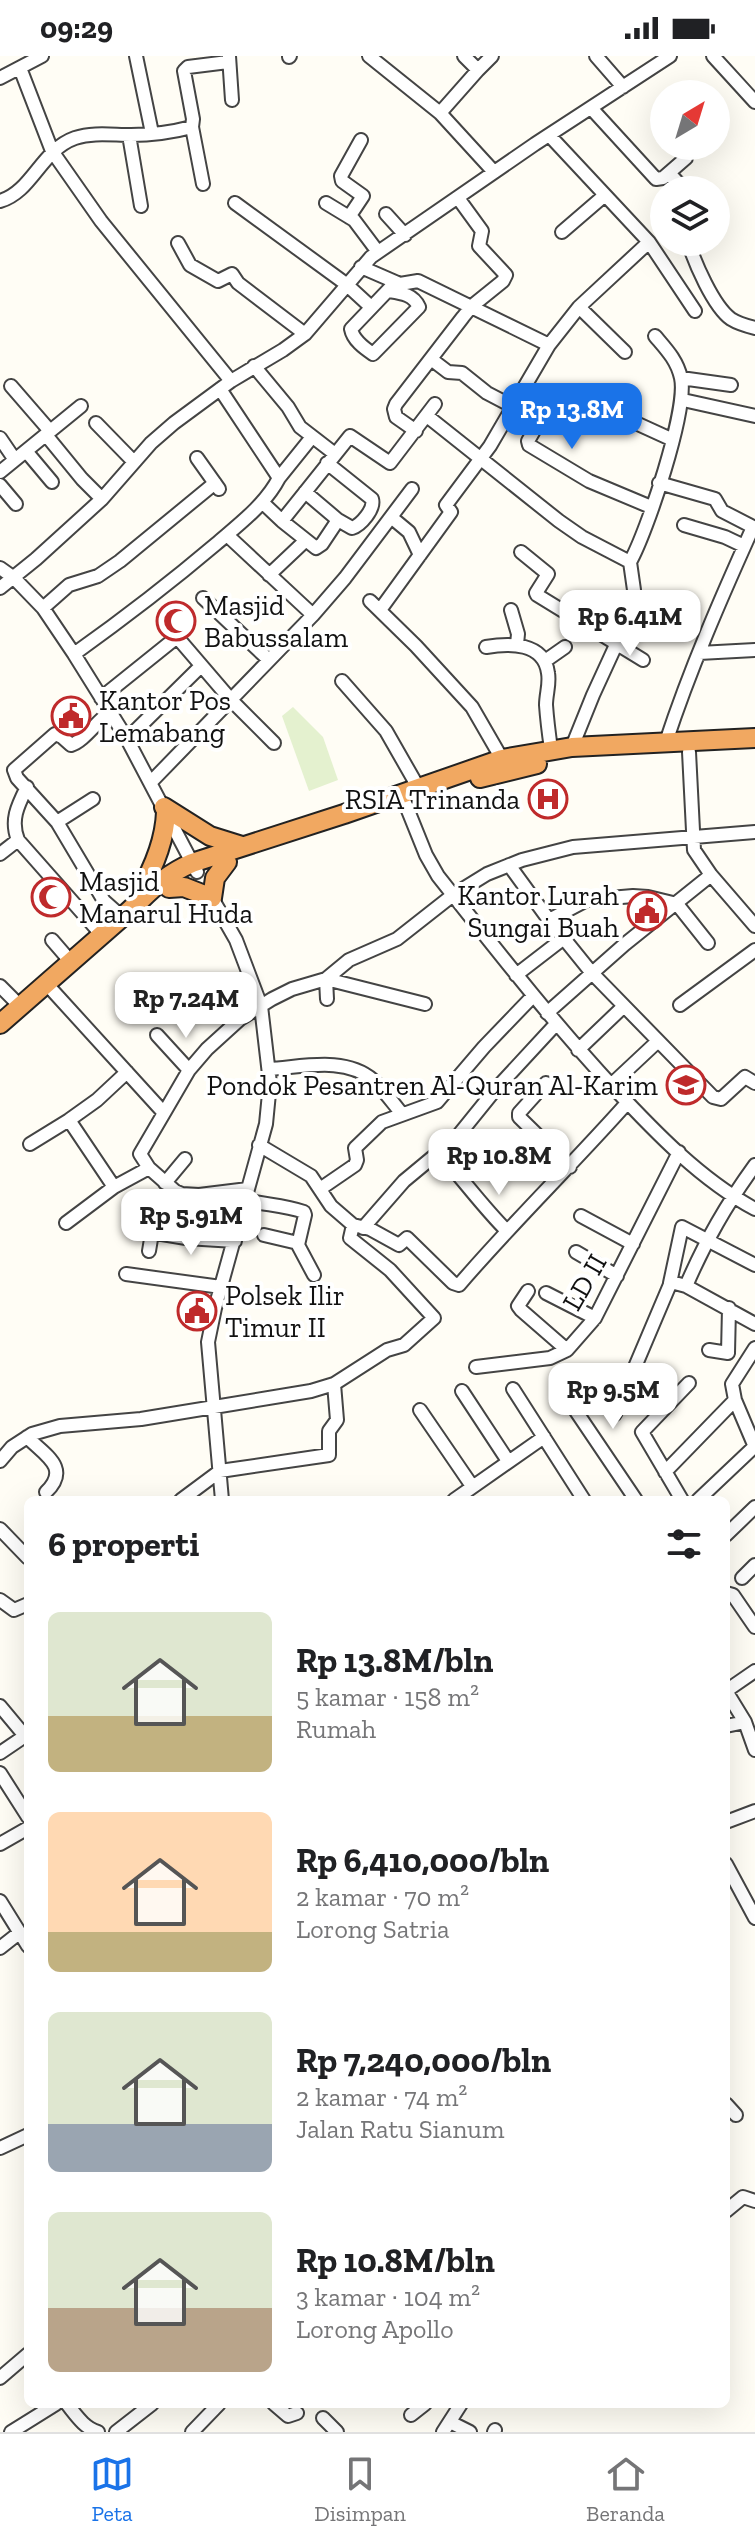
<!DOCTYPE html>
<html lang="id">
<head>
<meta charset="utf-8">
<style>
	body { margin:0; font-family:"Zilla Slab",serif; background:#f2f2f2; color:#202124; height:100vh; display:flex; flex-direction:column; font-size:30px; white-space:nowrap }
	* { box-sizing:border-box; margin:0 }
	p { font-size:26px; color:#757577 }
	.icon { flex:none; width:44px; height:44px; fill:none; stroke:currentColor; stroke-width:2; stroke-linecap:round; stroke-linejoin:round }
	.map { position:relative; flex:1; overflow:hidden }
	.drawer { position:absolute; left:24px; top:1440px; width:706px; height:912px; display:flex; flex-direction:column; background:#fff; border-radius:12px; box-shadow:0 8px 32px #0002 }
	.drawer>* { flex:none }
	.needle { width:52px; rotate:38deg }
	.tools { position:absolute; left:650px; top:24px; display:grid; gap:16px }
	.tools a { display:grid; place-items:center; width:80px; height:80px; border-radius:50%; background:#fff; box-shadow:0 8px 32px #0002; font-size:40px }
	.price { position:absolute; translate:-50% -68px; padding:0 18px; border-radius:16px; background:#fff; color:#222; font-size:26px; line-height:52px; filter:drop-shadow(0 2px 4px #0008) }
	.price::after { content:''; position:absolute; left:50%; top:48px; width:24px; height:18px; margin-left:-12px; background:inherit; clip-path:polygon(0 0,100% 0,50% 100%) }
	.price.active { background:#1a73e8; color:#fff }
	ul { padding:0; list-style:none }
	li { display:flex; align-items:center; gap:24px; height:200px; padding:0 24px }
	li span { display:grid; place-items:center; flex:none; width:224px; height:160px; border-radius:12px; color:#555 }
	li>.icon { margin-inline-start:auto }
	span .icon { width:96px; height:96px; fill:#fffc; stroke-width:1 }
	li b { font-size:34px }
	h2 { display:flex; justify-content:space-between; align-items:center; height:96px; padding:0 24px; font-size:34px }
	.status { display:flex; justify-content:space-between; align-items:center; height:56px; padding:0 40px; background:#fff; direction:ltr }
	.status svg { height:22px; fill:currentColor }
	.tab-bar { display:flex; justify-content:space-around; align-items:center; height:112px; border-top:2px solid #e0e0e0; background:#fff; font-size:22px; color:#757577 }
	.tab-bar a { display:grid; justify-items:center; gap:4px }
	.tab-bar .active { color:#1a73e8 }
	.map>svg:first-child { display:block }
	.pitch { fill:#e4f1cf }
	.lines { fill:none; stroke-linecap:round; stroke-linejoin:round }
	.minor-casing { stroke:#444; stroke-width:16 }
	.highway-casing { stroke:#222; stroke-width:22 }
	.minor { stroke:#fff; stroke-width:12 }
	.highway { stroke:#f1a861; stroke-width:18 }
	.labels { text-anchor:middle; stroke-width:8; stroke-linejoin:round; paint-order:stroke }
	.poi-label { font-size:28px; fill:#111; stroke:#fff; text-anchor:start }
	.street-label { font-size:28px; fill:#111; stroke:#fff }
</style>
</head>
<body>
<div class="status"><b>09:29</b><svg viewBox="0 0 49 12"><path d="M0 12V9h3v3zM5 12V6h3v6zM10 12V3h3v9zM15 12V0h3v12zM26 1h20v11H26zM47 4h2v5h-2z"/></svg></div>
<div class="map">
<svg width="755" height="2376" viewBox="0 0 755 2376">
	<rect width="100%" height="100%" fill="#fffdf5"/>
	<path class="pitch" d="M293,651L323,681L338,724L309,735L282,660Z"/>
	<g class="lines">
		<defs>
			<path id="minor" d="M136,0L152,77
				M229,0L232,44
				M369,0L440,57L494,116
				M596,0L623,31
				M713,0L755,46
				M289,1L290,0
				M20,12L52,95L101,165L231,325
				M478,14L492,0
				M0,22L42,0
				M591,52L656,123L663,122L686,102
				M440,57L478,14L464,0
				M192,71L203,128
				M129,79L141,150
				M549,79L649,186L695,255
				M669,117L685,134
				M0,145C32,136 41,94 75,82C93,76 112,79 131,79C151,79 173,76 192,71L193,63L184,15L188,11L228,6
				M235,147L346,228L371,251
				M326,147L354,164L378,196
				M386,158L405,179
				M349,161L363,140L342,125L341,120L361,84
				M562,176L605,139
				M688,186C695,207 713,250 731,263C739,268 747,270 755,272
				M178,187L190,209L218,225L232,218L238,227L305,278
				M361,211L400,228L418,225L549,289
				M388,235C401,237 413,238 419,251L373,298C364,292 353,284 351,273L393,229
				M579,251L625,296
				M431,303L448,316L462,317L487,337L537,363L539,366L528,385L529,389L589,425L651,451
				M254,310L288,351L300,371L335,398
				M681,322L731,329
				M11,330L50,375
				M683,344L755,360
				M613,354L627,363L673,384
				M427,360L559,465L582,481L630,506
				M96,367L134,406
				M416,375L396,361L394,353L396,348L463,261L472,250L503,225L506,219L479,190L482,175L458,142
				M46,379L82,423L102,443
				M0,382L15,404
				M26,395L52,426
				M197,402L219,433
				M0,416L81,350
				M279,422L312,381
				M659,427L715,443L722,455L753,471
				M0,429L16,448
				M305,436L338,464L352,472C361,469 375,453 372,443L327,407
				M262,446L282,465L350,380L390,407L435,348
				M391,461L409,476L420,499
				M282,465L316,492L322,488L338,464
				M684,469L725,481L744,490
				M227,479L313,559
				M521,496L548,518L536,537L537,539L643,604
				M630,506C647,476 688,353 681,322C677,304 666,293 655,280
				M0,512L14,522L43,552L74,598L127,683L197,816
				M269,519L305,485
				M0,532L36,503L102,443L151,387L174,367L231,325L283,294L305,278L371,201L535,88L670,0
				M203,542L269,604
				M370,545L416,590L472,651L502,703
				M43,552L69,529L98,520L120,505L215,427
				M380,554L451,456L446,449L490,390L549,289L579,251L649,186
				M511,554L518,578L517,588
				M486,591C509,587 544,586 548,617C550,628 546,638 546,649C547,663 549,679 551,693
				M699,597L755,594
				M74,598C123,563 170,527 216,488C238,469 265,449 279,422L220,333
				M545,605L565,591
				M342,625L386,675L418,731
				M101,642L177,581L231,644L274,687
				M127,683L201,610
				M666,686C690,613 721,542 753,471L755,472
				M572,691L593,639L632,554L634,534L630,506
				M689,696L694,794L711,819L755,870
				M151,726L313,559L345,522L412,433
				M401,737L426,799L438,820C495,892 551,964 613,1031C655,1076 701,1124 755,1153
				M93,743L57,766L104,845L122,861
				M57,766L17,722L14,714L55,678L62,681L71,689C84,685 96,666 110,656
				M18,784C10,764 18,749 27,731
				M0,798L18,784L101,878
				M509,809L549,864L591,916L713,1041L721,1043L745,1021L755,1027
				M212,842L236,884L261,950L270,1027L266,1068L215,1252L208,1286L222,1444
				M549,864L587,844L633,840L648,841L677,848L708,887
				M52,884L71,906
				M516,919L564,882
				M0,930L20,950
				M52,934L164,1057L140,1098L149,1112L175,1135L182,1138L199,1139L248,1133
				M327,943L326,923L425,948
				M680,949L755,894
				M547,957L625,888L711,819
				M157,979L189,1014
				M578,994L624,950
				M269,1013C303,1011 345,1000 373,1024C384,1034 393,1047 402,1058
				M127,1016L97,1044L69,1064L114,1131L149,1112
				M546,1027L519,1057V1061L570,1111
				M611,1029L658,985
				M164,1057L189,1014L207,993L240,963L272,943L292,933L326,923L349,904L397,883L453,839L487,818L522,804L573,791L755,776
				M30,1088L69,1064
				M259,1089L311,1120L331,1150L353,1169L370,1173L399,1189L407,1182L453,1227L459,1229C513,1166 572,1109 627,1047
				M439,1097C463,1123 482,1150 507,1175
				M165,1127L185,1103
				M320,1133L355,1109L357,1104L355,1092L382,1066L437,1046L484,991L533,940
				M245,1144C266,1149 284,1149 304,1156L305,1159L298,1189L314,1219
				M581,1160L633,1188
				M66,1167L114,1131
				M363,1172L404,1125L457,1081L495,1034L556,968
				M144,1175L186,1182L235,1185
				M264,1179L298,1187
				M149,1195L152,1177
				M576,1196L617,1220
				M126,1218L221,1231
				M670,1227L682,1171L755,1209
				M686,1230C706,1184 726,1149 755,1109
				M528,1235L518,1250L521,1254L567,1294
				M546,1237L595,1262
				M755,1292L732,1328L735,1344L755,1391
				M709,1294L728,1297L729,1252
				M476,1311L550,1302L567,1294L595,1262L679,1096
				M557,1327L636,1444
				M513,1333L584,1444
				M462,1335L508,1405
				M420,1354L472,1430
				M615,1358L671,1226L686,1230L755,1268
				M27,1381C45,1399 71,1412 46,1436
				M0,1405L12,1391L32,1378L60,1370L141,1363L311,1335L334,1328L387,1294L404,1289L434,1262L390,1214L350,1182L353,1169
				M665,1416L735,1344
				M181,1444L220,1415L329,1399V1375L337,1364L334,1328
				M454,1444L544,1381
				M682,1444L642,1376L689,1327
				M698,1444L755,1390
				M0,1473L28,1502
				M726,1479L755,1451
				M742,1522L755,1509
				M726,1537L733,1539L755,1571
				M0,1544L14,1554L28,1548
				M726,1635L745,1666L755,1694
				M726,1635L755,1615
				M0,1650L25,1680
				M726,1670L745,1666
				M0,1697L28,1678
				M0,1717L28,1761
				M726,1766L755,1755
				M0,1788L28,1772
				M726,1808L755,1862
				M0,1845L28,1890
				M0,1892L19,1877
				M726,2048L736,2059
				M0,2092L28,2079
				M726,2155L743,2141L755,2145
				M0,2322L28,2298
				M67,2348C76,2359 84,2372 98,2376
				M274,2348L288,2360L297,2357
				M411,2359L425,2348
				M323,2362L337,2376
				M450,2366L470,2376
				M11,2376L56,2348
				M116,2376L152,2348
				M192,2376L219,2348
				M443,2376L461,2348
				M494,2376L495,2374"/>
			<path id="highway" d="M480,722L537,708
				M164,751L210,780L242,790
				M169,832L184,831L212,842L215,822L227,806
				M139,837C154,811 165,785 166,756
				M0,968C40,933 80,898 120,863C147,840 158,822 192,807L344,758L502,703L572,691L755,682"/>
		</defs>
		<use href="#minor" class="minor-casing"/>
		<use href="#highway" class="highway-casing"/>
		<use href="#minor" class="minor"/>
		<use href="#highway" class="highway"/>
	</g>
	<defs>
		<symbol id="mosque-ring" viewBox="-11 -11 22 22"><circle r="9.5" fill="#fff" stroke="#bf2a2b" stroke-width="1.5"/><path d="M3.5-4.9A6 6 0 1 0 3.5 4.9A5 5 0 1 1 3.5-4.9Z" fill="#bf2a2b"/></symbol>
		<symbol id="civic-ring" viewBox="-11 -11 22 22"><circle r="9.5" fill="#fff" stroke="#bf2a2b" stroke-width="1.5"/><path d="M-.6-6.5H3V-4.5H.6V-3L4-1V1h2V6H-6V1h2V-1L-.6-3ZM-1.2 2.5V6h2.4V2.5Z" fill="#bf2a2b"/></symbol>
		<symbol id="hospital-ring" viewBox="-11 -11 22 22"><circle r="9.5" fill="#fff" stroke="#bf2a2b" stroke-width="1.5"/><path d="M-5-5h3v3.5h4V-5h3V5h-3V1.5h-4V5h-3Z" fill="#bf2a2b"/></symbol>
		<symbol id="school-ring" viewBox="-11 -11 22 22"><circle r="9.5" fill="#fff" stroke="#bf2a2b" stroke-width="1.5"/><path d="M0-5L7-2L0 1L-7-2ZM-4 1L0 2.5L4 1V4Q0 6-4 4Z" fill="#bf2a2b"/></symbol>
	</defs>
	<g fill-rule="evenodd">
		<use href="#mosque-ring" x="154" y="543" width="44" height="44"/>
		<use href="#civic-ring" x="49" y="638" width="44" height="44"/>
		<use href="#hospital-ring" x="526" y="721" width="44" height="44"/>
		<use href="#mosque-ring" x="29" y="819" width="44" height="44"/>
		<use href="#civic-ring" x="625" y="833" width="44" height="44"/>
		<use href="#school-ring" x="664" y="1007" width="44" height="44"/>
		<use href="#civic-ring" x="175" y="1233" width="44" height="44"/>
	</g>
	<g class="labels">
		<g class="poi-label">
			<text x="204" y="559">Masjid<tspan x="204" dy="32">Babussalam</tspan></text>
			<text x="99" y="654">Kantor Pos<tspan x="99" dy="32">Lemabang</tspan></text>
			<text x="520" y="753" text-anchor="end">RSIA Trinanda</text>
			<text x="79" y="835">Masjid<tspan x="79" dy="32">Manarul Huda</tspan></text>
			<text x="619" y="849" text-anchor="end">Kantor Lurah<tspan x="619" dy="32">Sungai Buah</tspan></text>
			<text x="658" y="1039" text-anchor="end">Pondok Pesantren Al-Quran Al-Karim</text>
			<text x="225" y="1249">Polsek Ilir<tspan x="225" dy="32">Timur II</tspan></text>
		</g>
		<g class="street-label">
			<text transform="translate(584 1226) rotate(-60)" y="10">LD II</text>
		</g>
	</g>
</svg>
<div class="tools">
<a><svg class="needle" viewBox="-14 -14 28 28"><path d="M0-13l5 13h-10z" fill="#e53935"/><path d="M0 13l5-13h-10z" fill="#757577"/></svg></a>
<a><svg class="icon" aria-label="layers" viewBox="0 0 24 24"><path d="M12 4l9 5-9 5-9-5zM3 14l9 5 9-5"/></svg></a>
</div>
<b class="price active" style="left:572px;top:395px">Rp 13.8M</b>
<b class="price" style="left:630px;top:602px">Rp 6.41M</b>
<b class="price" style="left:186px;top:984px">Rp 7.24M</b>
<b class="price" style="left:499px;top:1141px">Rp 10.8M</b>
<b class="price" style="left:191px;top:1201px">Rp 5.91M</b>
<b class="price" style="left:613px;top:1375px">Rp 9.5M</b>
<section class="drawer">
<h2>6 properti<svg class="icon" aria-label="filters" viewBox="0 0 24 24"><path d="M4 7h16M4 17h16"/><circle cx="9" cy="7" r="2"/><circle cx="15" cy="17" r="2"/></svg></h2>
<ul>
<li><span style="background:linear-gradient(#dfe7d0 65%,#c2b280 0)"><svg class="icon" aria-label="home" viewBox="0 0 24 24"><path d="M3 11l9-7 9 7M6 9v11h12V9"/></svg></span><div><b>Rp 13.8M/bln</b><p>5 kamar · 158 m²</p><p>Rumah</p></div></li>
<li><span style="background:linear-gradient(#ffd9b3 75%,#c2b280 0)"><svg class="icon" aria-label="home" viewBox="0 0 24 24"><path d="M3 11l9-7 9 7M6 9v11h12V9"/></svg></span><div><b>Rp 6,410,000/bln</b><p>2 kamar · 70 m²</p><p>Lorong Satria</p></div></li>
<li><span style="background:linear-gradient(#dfe7d0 70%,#9aa5b1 0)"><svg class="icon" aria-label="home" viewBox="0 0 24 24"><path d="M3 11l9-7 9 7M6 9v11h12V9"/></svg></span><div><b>Rp 7,240,000/bln</b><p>2 kamar · 74 m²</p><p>Jalan Ratu Sianum</p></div></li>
<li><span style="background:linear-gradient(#dfe7d0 60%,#b9a48a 0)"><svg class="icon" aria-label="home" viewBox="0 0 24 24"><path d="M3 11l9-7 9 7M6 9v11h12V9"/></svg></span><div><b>Rp 10.8M/bln</b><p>3 kamar · 104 m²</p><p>Lorong Apollo</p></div></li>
</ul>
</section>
</div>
<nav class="tab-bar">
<a class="active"><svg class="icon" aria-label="map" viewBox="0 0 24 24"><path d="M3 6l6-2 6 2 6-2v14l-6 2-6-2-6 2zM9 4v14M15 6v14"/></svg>Peta</a>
<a><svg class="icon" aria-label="saved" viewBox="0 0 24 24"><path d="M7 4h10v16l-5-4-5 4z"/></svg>Disimpan</a>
<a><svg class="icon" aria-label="home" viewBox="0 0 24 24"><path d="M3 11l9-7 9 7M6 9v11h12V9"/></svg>Beranda</a>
</nav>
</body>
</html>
